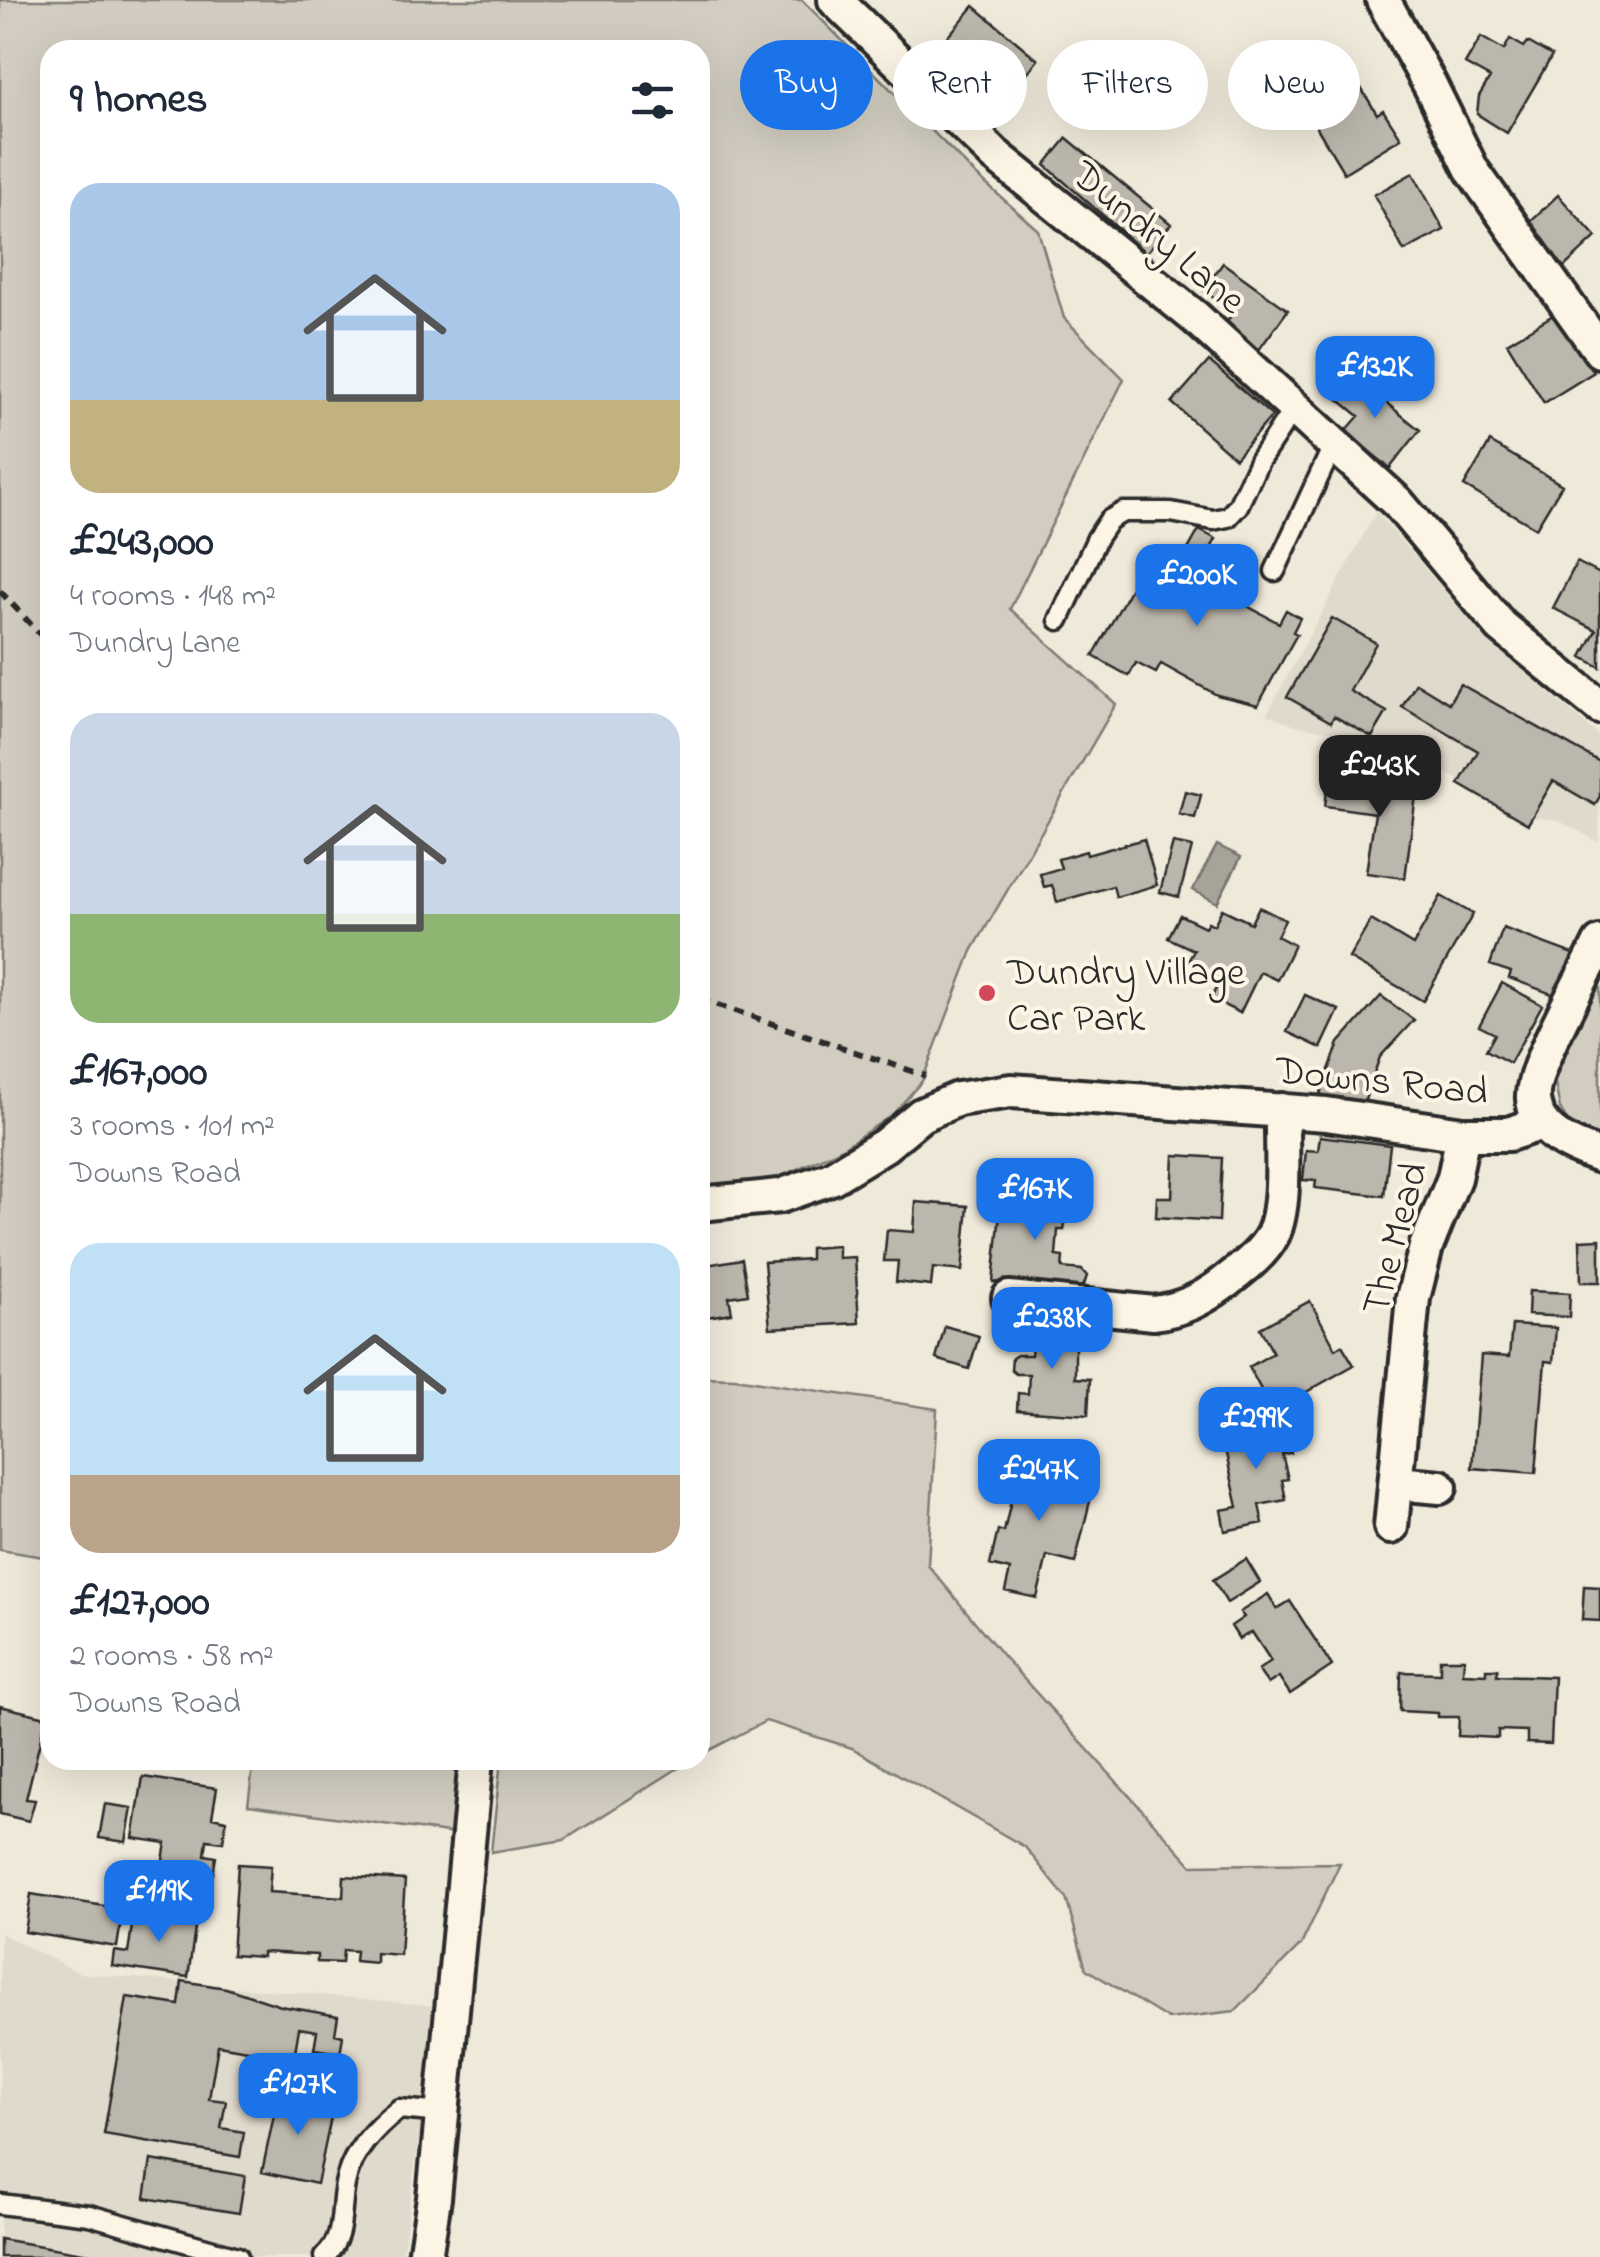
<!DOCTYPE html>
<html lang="en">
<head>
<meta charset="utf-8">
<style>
	body { margin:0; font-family:"Indie Flower",sans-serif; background:#f2f2f3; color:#1f2937; height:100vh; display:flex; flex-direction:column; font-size:38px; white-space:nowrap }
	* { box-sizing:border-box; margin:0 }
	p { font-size:32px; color:#747a83 }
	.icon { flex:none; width:55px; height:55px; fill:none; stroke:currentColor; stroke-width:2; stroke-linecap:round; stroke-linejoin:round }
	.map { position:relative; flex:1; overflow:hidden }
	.details { position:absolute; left:40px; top:40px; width:670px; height:1730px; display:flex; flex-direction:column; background:#fff; border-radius:30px; box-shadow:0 10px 40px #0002 }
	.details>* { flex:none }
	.hud { position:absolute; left:740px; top:40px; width:710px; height:90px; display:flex; gap:20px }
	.price { position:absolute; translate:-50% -85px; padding:0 22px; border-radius:20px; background:#1a73e8; color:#fff; font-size:32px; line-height:65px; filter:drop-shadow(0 2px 5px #0008) }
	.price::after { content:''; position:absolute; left:50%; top:60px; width:30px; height:22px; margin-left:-15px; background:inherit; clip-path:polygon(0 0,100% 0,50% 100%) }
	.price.on { background:#222; color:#fff }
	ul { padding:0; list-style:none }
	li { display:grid; align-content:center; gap:20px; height:530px; padding:0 30px }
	li span { display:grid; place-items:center; height:310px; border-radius:30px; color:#555 }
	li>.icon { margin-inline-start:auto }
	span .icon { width:180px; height:180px; fill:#fffc; stroke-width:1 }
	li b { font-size:42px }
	h2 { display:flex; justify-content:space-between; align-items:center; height:120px; padding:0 30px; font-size:42px }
	.chip { padding:0 35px; border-radius:45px; background:#fff; box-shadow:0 10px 40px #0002; font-size:35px; line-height:90px }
	.chip.on { background:#1a73e8; color:#fff }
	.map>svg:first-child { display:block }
	.built { fill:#e0dacc }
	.green { fill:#d2cdc0; stroke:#7e7c76; stroke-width:2.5 }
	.water { fill:#a6a399; stroke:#75736d; stroke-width:2.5 }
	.building { fill:#bcb7ac; stroke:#2b2b2b; stroke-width:2.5 }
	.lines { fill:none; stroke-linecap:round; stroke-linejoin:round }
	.lane-casing { stroke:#2b2b2b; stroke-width:25 }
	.street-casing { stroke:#2b2b2b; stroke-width:40 }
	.path { stroke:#2b2b2b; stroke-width:6; stroke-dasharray:10 8; stroke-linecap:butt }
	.lane { stroke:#fcf5e5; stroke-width:18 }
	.street { stroke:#fcf5e5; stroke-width:32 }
	.poi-dot { fill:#d1495b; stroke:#fcf5e5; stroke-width:4 }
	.labels { text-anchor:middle; stroke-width:8; stroke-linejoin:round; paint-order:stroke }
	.street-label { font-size:40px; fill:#2b2b2b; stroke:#fcf5e5 }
	.poi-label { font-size:40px; fill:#2b2b2b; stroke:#fcf5e5; text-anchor:start }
</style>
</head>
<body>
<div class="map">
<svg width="1600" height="2257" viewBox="0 0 1600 2257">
	<rect width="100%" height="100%" fill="#efe9da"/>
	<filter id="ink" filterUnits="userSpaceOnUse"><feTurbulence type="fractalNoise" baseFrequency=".01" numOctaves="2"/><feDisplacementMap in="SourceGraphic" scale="20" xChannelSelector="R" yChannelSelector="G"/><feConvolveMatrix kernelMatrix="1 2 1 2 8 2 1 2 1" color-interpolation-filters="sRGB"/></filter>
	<g filter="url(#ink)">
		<path class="built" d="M1376,512L1486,639L1595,732L1600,740L1599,842L1557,820L1523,816L1433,766L1430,770L1356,736L1294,725L1267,714Z
			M0,1933L80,1973L438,2006L402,2257H0Z"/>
		<path class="green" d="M0,0H802L976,175L1038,230L1064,318L1124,379L1010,609L1116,704L972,951L922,1081L892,1115L841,1149L775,1179L736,1188L700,1187V50H50V1558L0,1550Z
			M1600,982V1142L1575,1134L1560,1109L1554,1078Z
			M700,1377L735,1378L937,1409L928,1565L1004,1657L1192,1865L1340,1863L1301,1945L1235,2011L1168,2019L1086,1969L1066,1898L1025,1847L852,1748L766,1721L700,1755Z
			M254,1760H462L455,1834L248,1805Z
			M501,1760H691L564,1840L491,1852Z"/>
		<path class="water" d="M1217,845L1241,857L1217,903L1193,890Z"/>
		<path class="building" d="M974,6L1038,60L996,110L932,55Z
			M1481,37L1504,50L1510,39L1524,47L1528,42L1552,56L1507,133L1477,114L1479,96L1490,78L1465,64Z
			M1348,67L1377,114L1383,110L1401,138L1344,173L1310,116L1321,110L1310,91Z
			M1067,138L1171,224L1146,253L1045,165Z
			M1413,173L1444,230L1404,251L1374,195Z
			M1558,195L1596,237L1562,269L1523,228Z
			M1223,263L1288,310L1258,351L1227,322L1233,312L1203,290Z
			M1558,312L1594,372L1544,403L1507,343Z
			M1209,361L1272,416L1235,458L1172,403Z
			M1348,372L1420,430L1390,468L1345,432L1359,416L1331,393Z
			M1490,442L1562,485L1536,528L1464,486Z
			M1199,530L1216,539L1202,565L1226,578L1219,591L1279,623L1286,610L1300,618L1293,632L1297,634L1258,705L1217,695L1161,664L1156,673L1136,663L1129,676L1093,656L1150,554L1177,569Z
			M1577,562L1600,574V667L1582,657L1596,630L1553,608Z
			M1332,618L1376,643L1350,691L1387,712L1372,737L1334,716L1331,722L1287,697Z
			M1416,683L1449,703L1460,684L1600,762V796L1595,805L1553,781L1528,824L1459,784L1478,751L1402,707Z
			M1329,776L1417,788L1405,878L1366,873L1375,813L1325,806Z
			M1185,791L1201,795L1195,818L1179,814Z
			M1144,839L1157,885L1116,897L1113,886L1057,902L1052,885L1044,887L1040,874L1061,868L1058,859L1086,851L1087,855Z
			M1173,843L1192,847L1179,897L1160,892Z
			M1441,896L1473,914L1423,1001L1349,958L1371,920L1413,945Z
			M1259,907L1285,920L1277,936L1294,945L1277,980L1260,972L1240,1013L1211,999L1217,986L1184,970L1194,950L1168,938L1180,915L1205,927L1208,922L1214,925L1222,909L1251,923Z
			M1503,928L1573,954L1557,996L1509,978L1511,972L1490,965Z
			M1502,983L1542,1005L1510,1063L1486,1050L1495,1034L1479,1026Z
			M1305,995L1339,1010L1321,1048L1287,1032Z
			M1381,996L1414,1020L1380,1057L1373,1076L1385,1080L1380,1095L1368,1091L1362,1109L1320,1094L1339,1043Z
			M1320,1136L1390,1145L1384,1196L1315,1188L1316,1181L1303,1180L1306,1150L1318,1151Z
			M1174,1155L1222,1158L1219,1221L1156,1217L1157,1197H1172Z
			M1029,1180L1063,1184L1060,1218H1066L1064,1230H1058L1056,1256L1063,1257L1062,1268L1082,1270L1087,1276L1084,1285L1078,1289L993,1282L1000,1213L1026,1215Z
			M916,1202L968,1206L962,1271L933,1268L931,1286L896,1282L898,1261H884L887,1230L914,1232Z
			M1600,1239V1282H1581L1580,1240Z
			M838,1246V1258L855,1257L859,1323L770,1328L764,1262L810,1259V1248Z
			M742,1259L748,1294L729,1297L732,1313L700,1318V1266Z
			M1529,1291L1570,1293L1569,1317L1528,1315Z
			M1310,1301L1336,1349L1342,1345L1354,1365L1285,1404L1279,1394L1267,1401L1249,1367L1273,1353L1260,1328Z
			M1034,1321L1075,1324V1378L1090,1379L1088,1415L1017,1410L1018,1393L1028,1394L1029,1374H1016L1011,1370L1012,1358L1017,1355H1031Z
			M1512,1325L1556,1328L1553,1362L1545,1361L1536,1473L1472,1468L1481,1355L1509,1357Z
			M945,1326L979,1336L969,1369L936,1359Z
			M1285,1422L1291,1453L1282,1454L1288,1479L1282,1480L1286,1500L1259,1505L1263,1523L1225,1531L1221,1510L1238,1507L1222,1436Z
			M1022,1452L1070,1463L1063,1495L1090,1501L1075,1563L1047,1556L1037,1598L1005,1591L1010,1570L990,1565L998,1530L1004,1532Z
			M1246,1559L1260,1582L1227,1603L1213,1580Z
			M1584,1586L1600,1587V1621L1582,1620Z
			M1268,1594L1277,1609L1290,1601L1332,1666L1290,1694L1279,1677L1268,1684L1258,1670L1271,1661L1252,1632L1239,1639L1231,1626L1244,1617L1240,1612Z
			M1440,1659H1464L1463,1673L1486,1674V1669H1498L1497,1675L1554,1677L1551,1744L1527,1743V1731L1498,1730V1738L1458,1736L1459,1717H1438V1713L1400,1711L1401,1672L1440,1673Z
			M0,1706L46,1717L26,1799L35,1800L29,1821L0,1814Z
			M143,1777L217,1788L212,1817L226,1820L223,1842L207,1840L205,1855L216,1857L213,1875L204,1874L202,1890L159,1884L166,1843L133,1838Z
			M105,1804L132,1808L126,1842L99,1838Z
			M238,1864L271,1866L269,1892L343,1897L344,1876L405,1880L400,1955L376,1953V1963L355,1961L356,1951L343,1950L342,1963L317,1962V1955L262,1952V1957L232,1955Z
			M31,1894L123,1909L117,1947L25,1932Z
			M134,1912L196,1921L188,1977L112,1966L114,1951L128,1953Z
			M182,1981L226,1988L281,2006L338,2016L335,2034L343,2036L340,2053L314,2049L317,2031L299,2028L294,2058L218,2045L209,2099L226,2101L221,2128L244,2132L240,2157L104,2134L127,1997L179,2005Z
			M279,2091L334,2103L317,2184L262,2172Z
			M151,2160L245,2176L239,2213L145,2198Z
			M0,2239L107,2257H0Z"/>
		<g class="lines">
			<defs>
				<path id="lane" d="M1275,571L1334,444
					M1059,620L1097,538L1109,520L1123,512H1171L1213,520L1228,517L1238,506L1259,461L1294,408
					M0,2204L89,2215L238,2257
					M324,2257C348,2236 338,2204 347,2176C355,2148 377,2126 399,2109L442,2113"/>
				<path id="street" d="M835,0L995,155L1196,318L1398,503L1501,626L1600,707
					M1383,0L1430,85L1472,170L1600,351
					M1600,943C1585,975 1530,1069 1533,1099C1536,1133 1573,1147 1600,1156
					M700,1204L780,1196L831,1178L885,1145L921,1115L958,1099L1011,1091L1326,1114L1463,1134H1509L1542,1123
					M1009,1298L1154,1313C1183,1309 1201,1300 1224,1283C1242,1269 1263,1254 1273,1234C1287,1204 1281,1144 1282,1110
					M1396,1483L1440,1487
					M1391,1527L1413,1298L1426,1247L1454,1178L1463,1134
					M425,2257L434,2198L476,1760"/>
			</defs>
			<use href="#lane" class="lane-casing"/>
			<use href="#street" class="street-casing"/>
			<path class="path" d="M0,591L50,645
				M700,999L926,1076"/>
			<use href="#lane" class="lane"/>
			<use href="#street" class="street"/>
		</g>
	</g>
	<circle class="poi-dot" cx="987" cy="993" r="10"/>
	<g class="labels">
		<g class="street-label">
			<text transform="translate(1160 236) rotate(40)" y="14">Dundry Lane</text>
			<text transform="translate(1382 1079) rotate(6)" y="14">Downs Road</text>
			<text transform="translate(1393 1238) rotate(-75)" y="14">The Mead</text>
		</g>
		<g class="poi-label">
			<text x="1007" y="984">Dundry Village<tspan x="1007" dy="46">Car Park</tspan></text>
		</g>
	</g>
</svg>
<b class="price" style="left:1375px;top:421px">£132K</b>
<b class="price" style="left:1197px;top:629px">£200K</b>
<b class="price on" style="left:1380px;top:820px">£243K</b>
<b class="price" style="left:1035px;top:1243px">£167K</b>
<b class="price" style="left:1052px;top:1372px">£238K</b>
<b class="price" style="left:1256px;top:1472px">£299K</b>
<b class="price" style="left:1039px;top:1524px">£247K</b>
<b class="price" style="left:159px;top:1945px">£119K</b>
<b class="price" style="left:298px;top:2138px">£127K</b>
<div class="hud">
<a class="chip on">Buy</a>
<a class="chip">Rent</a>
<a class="chip">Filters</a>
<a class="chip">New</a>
</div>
<section class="details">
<h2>9 homes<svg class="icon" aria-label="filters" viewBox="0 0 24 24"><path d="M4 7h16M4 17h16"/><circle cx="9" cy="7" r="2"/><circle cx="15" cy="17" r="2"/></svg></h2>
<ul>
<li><span style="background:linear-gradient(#a9c7e8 70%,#c2b280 0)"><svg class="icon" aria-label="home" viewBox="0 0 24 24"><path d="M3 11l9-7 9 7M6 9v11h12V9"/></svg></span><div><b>£243,000</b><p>4 rooms · 148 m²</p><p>Dundry Lane</p></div></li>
<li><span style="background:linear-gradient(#c9d6e8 65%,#8fb573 0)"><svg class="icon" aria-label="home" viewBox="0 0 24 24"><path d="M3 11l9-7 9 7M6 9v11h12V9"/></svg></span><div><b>£167,000</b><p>3 rooms · 101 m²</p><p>Downs Road</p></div></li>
<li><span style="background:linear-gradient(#bfe0f5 75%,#b9a48a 0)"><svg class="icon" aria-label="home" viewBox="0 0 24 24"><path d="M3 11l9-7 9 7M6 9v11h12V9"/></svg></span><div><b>£127,000</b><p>2 rooms · 58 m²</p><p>Downs Road</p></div></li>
</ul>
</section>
</div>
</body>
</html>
